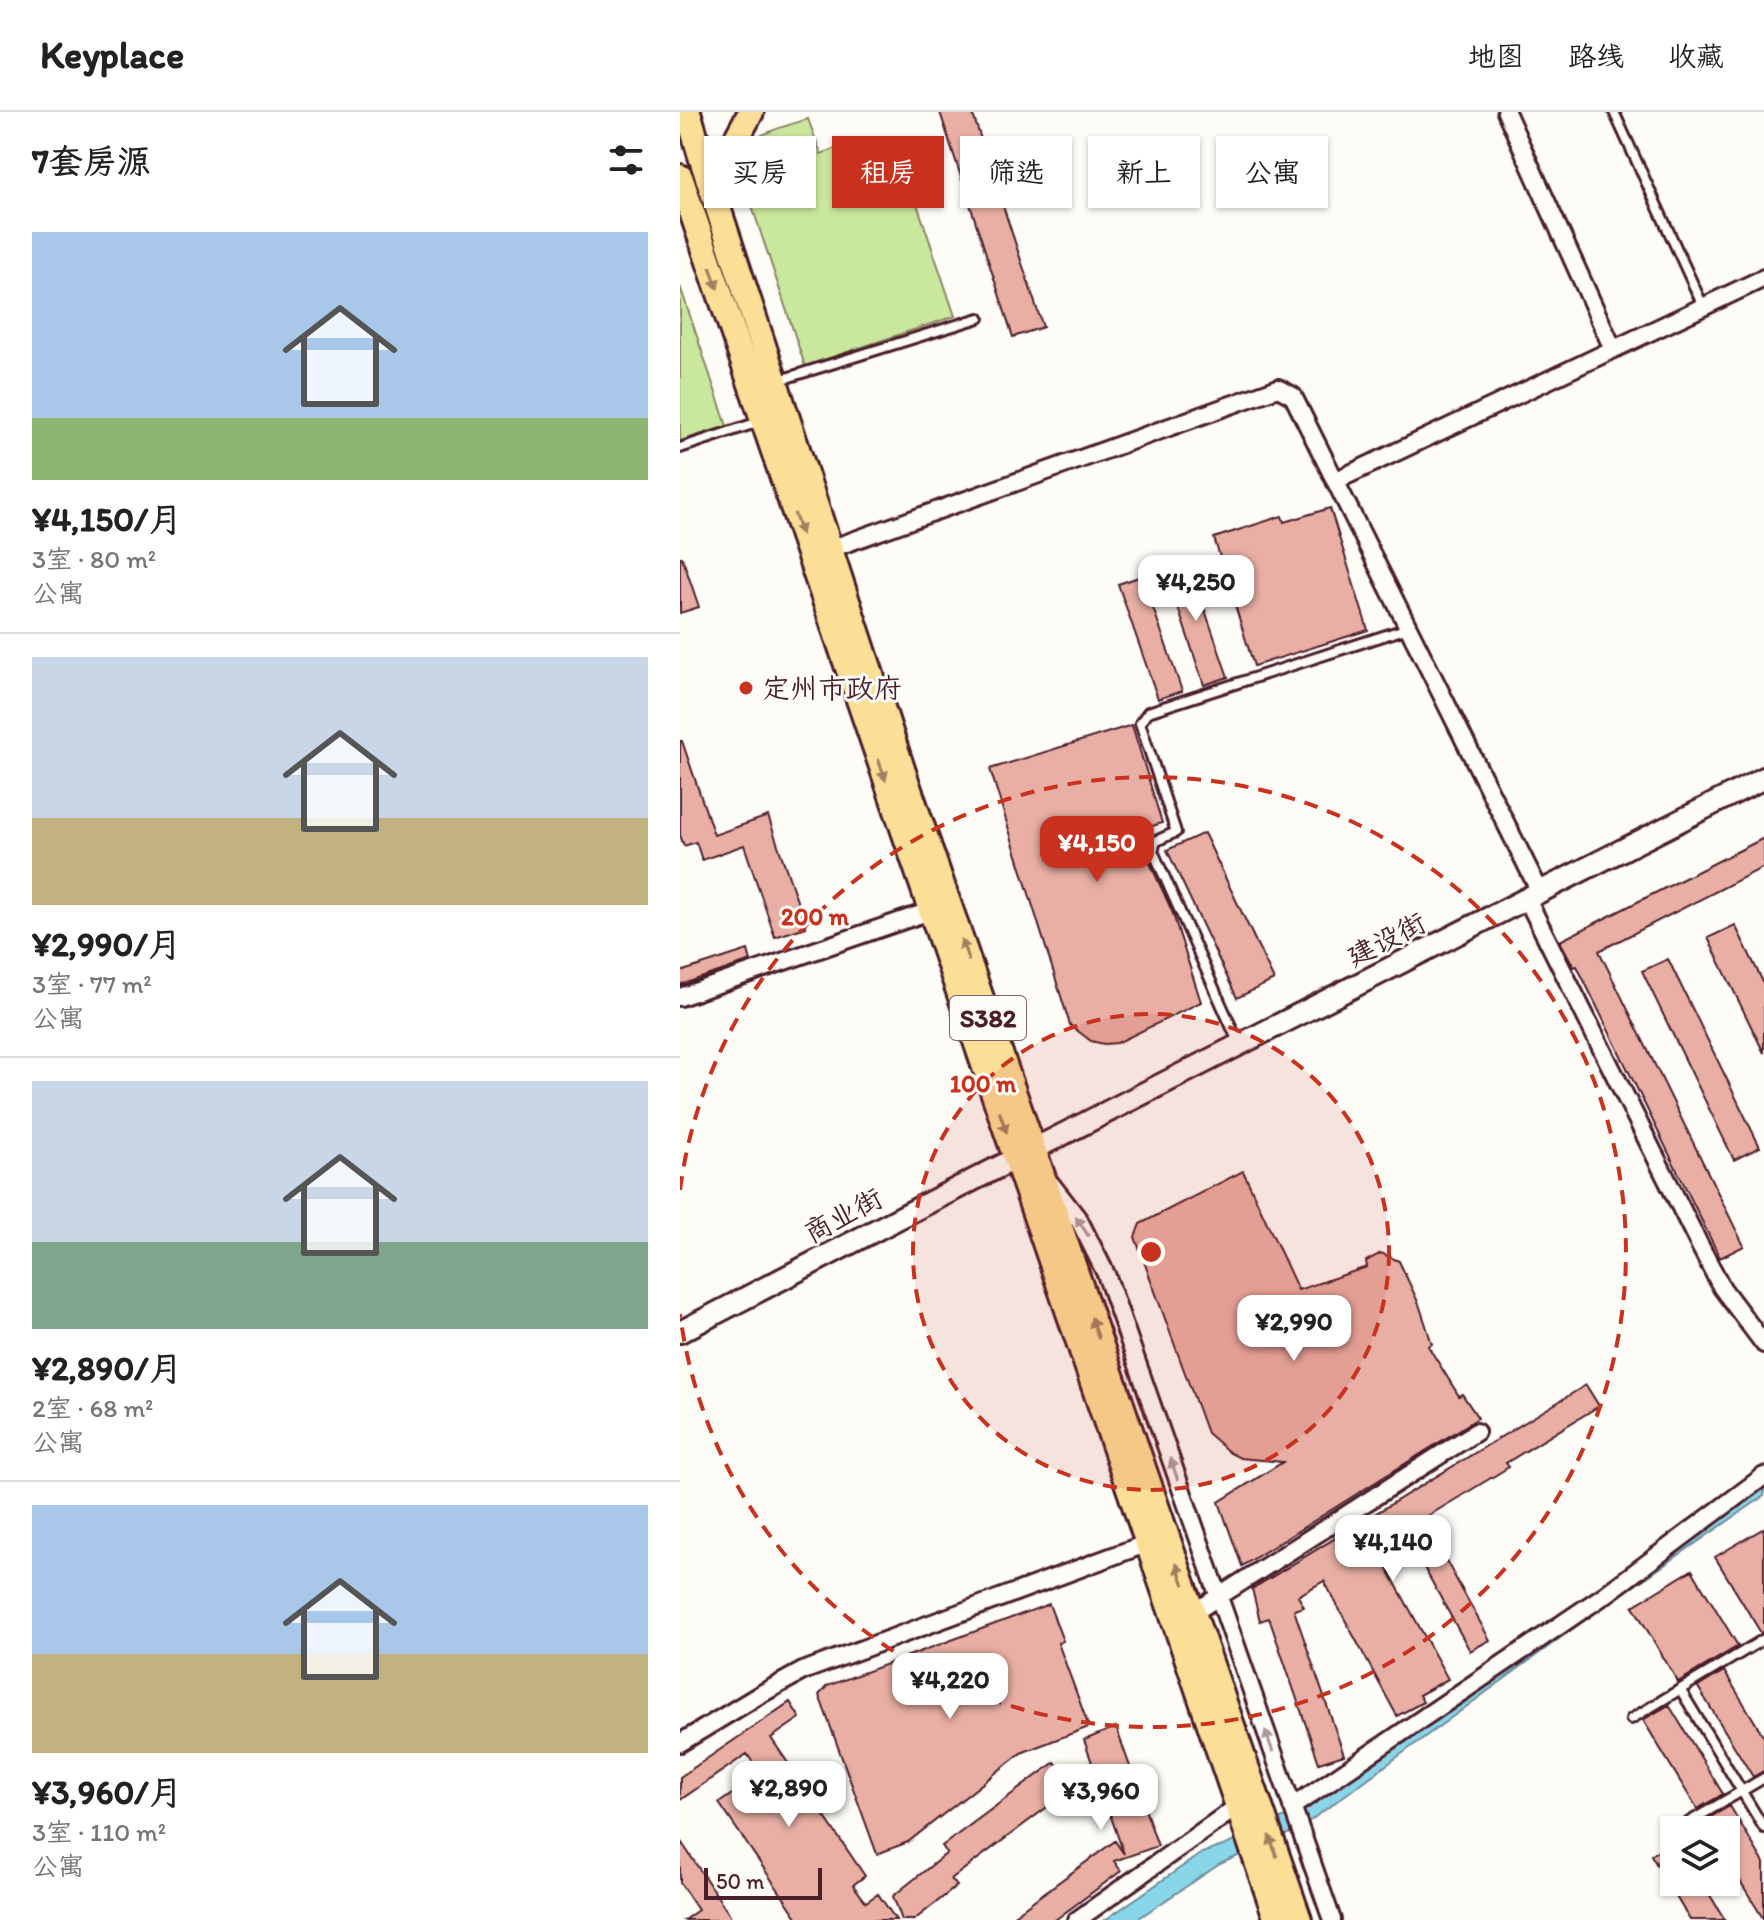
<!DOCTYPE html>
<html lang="zh">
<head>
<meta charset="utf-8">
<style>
	body { margin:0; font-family:Itim,"LXGW WenKai TC",sans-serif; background:#f2f2f2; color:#222; height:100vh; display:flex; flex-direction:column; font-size:30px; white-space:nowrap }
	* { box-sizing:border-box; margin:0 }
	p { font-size:26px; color:#767676 }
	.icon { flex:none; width:44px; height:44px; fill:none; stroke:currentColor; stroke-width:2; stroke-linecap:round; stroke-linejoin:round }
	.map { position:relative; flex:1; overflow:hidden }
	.details { display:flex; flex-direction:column; background:#fff; width:680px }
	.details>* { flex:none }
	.guide { position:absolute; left:24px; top:24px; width:760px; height:72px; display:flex; gap:16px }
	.controls { position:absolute; left:980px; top:1704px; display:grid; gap:16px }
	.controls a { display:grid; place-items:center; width:80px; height:80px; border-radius:0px; background:#fff; box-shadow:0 2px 6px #0004; font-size:40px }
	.scale { position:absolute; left:24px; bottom:20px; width:118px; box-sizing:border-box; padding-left:8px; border:4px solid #4a1f2b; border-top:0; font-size:22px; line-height:28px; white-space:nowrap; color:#4a1f2b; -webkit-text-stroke:6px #fdfcf7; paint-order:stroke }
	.price { position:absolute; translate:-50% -68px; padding:0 18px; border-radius:16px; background:#fff; color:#222; font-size:26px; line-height:52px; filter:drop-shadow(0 2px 4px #0008) }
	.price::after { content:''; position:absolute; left:50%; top:48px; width:24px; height:18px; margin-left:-12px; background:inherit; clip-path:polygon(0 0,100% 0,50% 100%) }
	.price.selected { background:#c8321e; color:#fff }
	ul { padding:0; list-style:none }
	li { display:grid; align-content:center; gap:16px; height:424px; padding:0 32px }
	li+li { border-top:2px solid #e0e0e0 }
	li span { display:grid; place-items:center; height:248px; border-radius:0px; color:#555 }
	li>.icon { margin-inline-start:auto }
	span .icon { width:144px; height:144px; fill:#fffc; stroke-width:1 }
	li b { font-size:34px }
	h2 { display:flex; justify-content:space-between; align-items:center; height:96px; padding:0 32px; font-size:34px }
	.pill { padding:0 28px; border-radius:0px; background:#fff; box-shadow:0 2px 6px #0004; font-size:28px; line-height:72px }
	.pill.selected { background:#c8321e; color:#fff }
	header { display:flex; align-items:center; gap:48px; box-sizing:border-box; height:112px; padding:0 40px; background:#fff; border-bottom:2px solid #e0e0e0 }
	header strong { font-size:38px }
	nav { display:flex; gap:44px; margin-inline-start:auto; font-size:28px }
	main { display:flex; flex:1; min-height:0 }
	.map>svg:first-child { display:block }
	.green { fill:#cae79e; stroke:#8a8364; stroke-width:2 }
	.water { fill:#8ad6e9; stroke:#708d9d; stroke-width:2 }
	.building { fill:#e9afa4; stroke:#4a1f2b; stroke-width:2 }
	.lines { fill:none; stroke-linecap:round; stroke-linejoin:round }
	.service-casing { stroke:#4a1f2b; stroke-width:14 }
	.minor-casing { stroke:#4a1f2b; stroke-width:22 }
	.tertiary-casing { stroke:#4a1f2b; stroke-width:26 }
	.primary-casing { stroke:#4a1f2b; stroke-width:30 }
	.service { stroke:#fdfcf7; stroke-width:8 }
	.minor { stroke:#fdfcf7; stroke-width:16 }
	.tertiary { stroke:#fdfcf7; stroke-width:20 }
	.primary { stroke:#fbdf96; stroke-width:24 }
	.oneway { fill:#a27f60 }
	.oneway2 { fill:#ac999b }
	.ring { fill:none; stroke:#c8321e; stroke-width:4; stroke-dasharray:14 10 }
	.poi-dot { fill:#c8321e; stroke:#fdfcf7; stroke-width:3 }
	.labels { text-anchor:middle; stroke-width:6; stroke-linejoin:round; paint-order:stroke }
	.shield { fill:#fdfcf7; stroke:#806168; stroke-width:2 }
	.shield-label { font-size:26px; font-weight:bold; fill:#4a1f2b }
	.poi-label { font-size:28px; fill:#4a1f2b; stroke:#fdfcf7; text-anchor:start }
	.street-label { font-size:28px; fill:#4a1f2b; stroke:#fdfcf7 }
	.centre { fill:#c8321e; stroke:#fdfcf7; stroke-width:4 }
	.ring-label { font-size:24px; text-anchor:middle; font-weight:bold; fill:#c8321e; stroke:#fdfcf7; stroke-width:6; stroke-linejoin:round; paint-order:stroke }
</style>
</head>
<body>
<header>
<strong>Keyplace</strong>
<nav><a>地图</a><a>路线</a><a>收藏</a></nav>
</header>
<main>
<section class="details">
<h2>7套房源<svg class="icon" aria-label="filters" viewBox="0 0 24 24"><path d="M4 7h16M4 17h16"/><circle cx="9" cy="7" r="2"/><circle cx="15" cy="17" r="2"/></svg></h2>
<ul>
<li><span style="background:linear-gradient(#a9c7e8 75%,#8fb573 0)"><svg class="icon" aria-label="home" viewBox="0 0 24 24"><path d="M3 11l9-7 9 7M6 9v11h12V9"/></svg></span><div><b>¥4,150/月</b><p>3室 · 80 m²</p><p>公寓</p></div></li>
<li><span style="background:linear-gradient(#c9d6e8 65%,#c2b280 0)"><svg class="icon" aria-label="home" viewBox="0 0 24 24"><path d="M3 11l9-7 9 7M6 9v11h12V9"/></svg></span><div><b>¥2,990/月</b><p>3室 · 77 m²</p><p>公寓</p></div></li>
<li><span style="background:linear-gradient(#c9d6e8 65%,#7fa58c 0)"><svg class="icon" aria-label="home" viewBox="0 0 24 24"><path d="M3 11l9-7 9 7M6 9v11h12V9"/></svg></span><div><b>¥2,890/月</b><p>2室 · 68 m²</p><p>公寓</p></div></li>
<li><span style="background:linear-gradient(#a9c7e8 60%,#c2b280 0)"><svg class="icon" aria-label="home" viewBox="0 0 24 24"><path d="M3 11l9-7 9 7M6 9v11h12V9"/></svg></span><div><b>¥3,960/月</b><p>3室 · 110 m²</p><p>公寓</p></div></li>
</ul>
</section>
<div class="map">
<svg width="1084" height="1808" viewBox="0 0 1084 1808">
	<rect width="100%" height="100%" fill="#fdfcf7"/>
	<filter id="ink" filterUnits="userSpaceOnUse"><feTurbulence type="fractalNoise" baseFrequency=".0125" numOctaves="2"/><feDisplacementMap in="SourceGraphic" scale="16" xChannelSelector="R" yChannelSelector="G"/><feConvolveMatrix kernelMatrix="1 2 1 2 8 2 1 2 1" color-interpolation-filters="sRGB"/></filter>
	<g filter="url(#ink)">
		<path class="green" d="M128,7L141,42L173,30L177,40L215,27L275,204L125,254L59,55C62,22 101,16 128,7Z
			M0,174L47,314L0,329Z"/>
		<path class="water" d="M1084,1372V1384L905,1508L631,1708L612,1720L540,1752L456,1808H425L522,1741L546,1733L622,1697Z"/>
		<path class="building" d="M260,0H292L363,215L333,225Z
			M650,396L688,518L574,554L534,426L602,404L604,410Z
			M0,445H2L19,495L0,501Z
			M508,449L548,565L524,573L485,457Z
			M462,464L502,579L478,587L438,472Z
			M452,613L482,711L466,716L458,725L492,799L521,890L437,931L424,932L411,929L390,913L310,657Z
			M0,629H2L34,723L88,704L126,815L95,825L64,733L22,748L16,730L4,734L0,723Z
			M524,721L594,868L557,886L487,738Z
			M1084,726V755L919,839L1064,1134L1040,1146L897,854L894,855L880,829Z
			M1055,813L1084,872V941L1028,826Z
			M68,838L71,849L0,873V860Z
			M988,847L1080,1035L1054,1048L962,859Z
			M563,1059L618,1178L687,1155L686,1149L701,1141L719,1149L739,1192L752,1232L748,1234L779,1284L782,1282L798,1306L562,1454L539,1390L603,1350L560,1346L550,1341L527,1321L455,1125L460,1112Z
			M906,1273L919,1294L826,1351L829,1355L743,1407L810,1528L790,1539L724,1419L696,1436L768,1567L739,1583L743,1590L717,1604L644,1469L618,1484L624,1495L614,1498L664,1643L639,1651L589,1506L580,1509L572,1477Z
			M1084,1416V1520L1081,1521L1035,1445Z
			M1012,1458L1058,1534L998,1570L953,1494Z
			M369,1492L383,1529L378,1531L409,1615L341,1641L228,1730L197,1742L139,1583L147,1574Z
			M1044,1559L1084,1625V1659L1073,1665L1018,1575Z
			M110,1590L120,1606L91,1626L185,1764L173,1773L186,1790L198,1782L216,1808H119L39,1691L81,1662L67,1642L0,1688V1665Z
			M989,1593L1043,1682L1017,1697L963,1608Z
			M436,1615L478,1734L434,1749L441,1759L375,1808H327L435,1729L444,1742L404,1628Z
			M375,1650L394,1675L271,1767L277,1774L234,1808H222L213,1784L267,1741L262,1734Z
			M1050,1694L1084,1751V1808L1046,1746V1718H1029L1024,1709Z
			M0,1728L53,1808H4L18,1798L0,1771Z
			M994,1729V1770H1022L1045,1808H1010L971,1743Z"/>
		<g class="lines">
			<defs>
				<path id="service" d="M934,0L1023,194
					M100,268L299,206
					M0,336L82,309
					M559,932L473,739L476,729L496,720L460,611L468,600L728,516
					M1000,1577L1084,1716
					M951,1607L1084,1527
					M1009,1710L1084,1666"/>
				<path id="minor" d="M826,0L933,237
					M655,369L1084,166
					M150,437L598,276L613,284L860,780
					M847,787L1019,1132L1042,1176L1084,1232
					M0,885L250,799
					M371,1072L399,1108L426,1162L652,1808
					M513,1501L796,1320
					M0,1631L81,1582L123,1559L468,1431
					M612,1695L926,1482L1084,1364
					M397,1808L558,1694"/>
				<path id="tertiary" d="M0,1220L246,1092L1084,666"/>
				<path id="primary" d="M8,0L21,44L225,666L619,1808
					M0,65L597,1808
					M39,90L48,42L71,0"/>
			</defs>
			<use href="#service" class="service-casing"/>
			<use href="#minor" class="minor-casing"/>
			<use href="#tertiary" class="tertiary-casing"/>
			<use href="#primary" class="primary-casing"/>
			<use href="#service" class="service"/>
			<use href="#minor" class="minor"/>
			<use href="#tertiary" class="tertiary"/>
			<use href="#primary" class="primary"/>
		</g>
		<defs><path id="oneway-solid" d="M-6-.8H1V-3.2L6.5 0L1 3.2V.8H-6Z" transform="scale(2)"/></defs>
		<g class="oneway">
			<use href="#oneway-solid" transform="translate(34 166) rotate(71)"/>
			<use href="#oneway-solid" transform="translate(118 412) rotate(71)"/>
			<use href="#oneway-solid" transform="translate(202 658) rotate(71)"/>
			<use href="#oneway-solid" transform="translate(285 838) rotate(-109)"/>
			<use href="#oneway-solid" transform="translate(323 1010) rotate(71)"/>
			<use href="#oneway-solid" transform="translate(415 1216) rotate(-109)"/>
			<use href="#oneway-solid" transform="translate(500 1462) rotate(-109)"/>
			<use href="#oneway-solid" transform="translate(593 1734) rotate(-109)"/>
		</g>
		<g class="oneway2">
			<use href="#oneway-solid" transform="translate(402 1114) rotate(-123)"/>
			<use href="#oneway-solid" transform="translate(494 1357) rotate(-109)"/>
			<use href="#oneway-solid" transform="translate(589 1629) rotate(-109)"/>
		</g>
	</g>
	<circle cx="471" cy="1140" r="238" fill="#c8321e" fill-opacity=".12"/>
	<g class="ring">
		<circle cx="471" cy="1140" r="238"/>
		<path d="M0 1078A475 475 0 1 1 0 1202"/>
	</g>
	<circle class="poi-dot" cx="66" cy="576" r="8"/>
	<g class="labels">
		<rect class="shield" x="270" y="884" width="76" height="44" rx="6"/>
		<g class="shield-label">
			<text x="308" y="915">S382</text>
		</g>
		<g class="poi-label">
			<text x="82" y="586">定州市政府</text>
		</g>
		<g class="street-label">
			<text transform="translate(706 827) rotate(-27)" y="10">建设街</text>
			<text transform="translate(163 1103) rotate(-28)" y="10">商业街</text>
		</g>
	</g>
	<circle cx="471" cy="1140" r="12" class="centre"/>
	<g class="ring-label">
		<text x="135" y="813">200 m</text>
		<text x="303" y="980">100 m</text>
	</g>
</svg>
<div class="controls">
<a><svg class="icon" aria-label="layers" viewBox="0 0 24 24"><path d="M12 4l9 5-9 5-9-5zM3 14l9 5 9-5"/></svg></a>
</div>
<div class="scale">50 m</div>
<b class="price" style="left:516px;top:511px">¥4,250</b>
<b class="price selected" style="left:417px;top:772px">¥4,150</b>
<b class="price" style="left:614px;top:1251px">¥2,990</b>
<b class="price" style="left:713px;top:1471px">¥4,140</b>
<b class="price" style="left:270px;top:1609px">¥4,220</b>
<b class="price" style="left:109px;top:1717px">¥2,890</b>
<b class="price" style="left:421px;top:1720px">¥3,960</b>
<div class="guide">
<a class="pill">买房</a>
<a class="pill selected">租房</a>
<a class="pill">筛选</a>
<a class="pill">新上</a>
<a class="pill">公寓</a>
</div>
</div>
</main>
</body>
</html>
